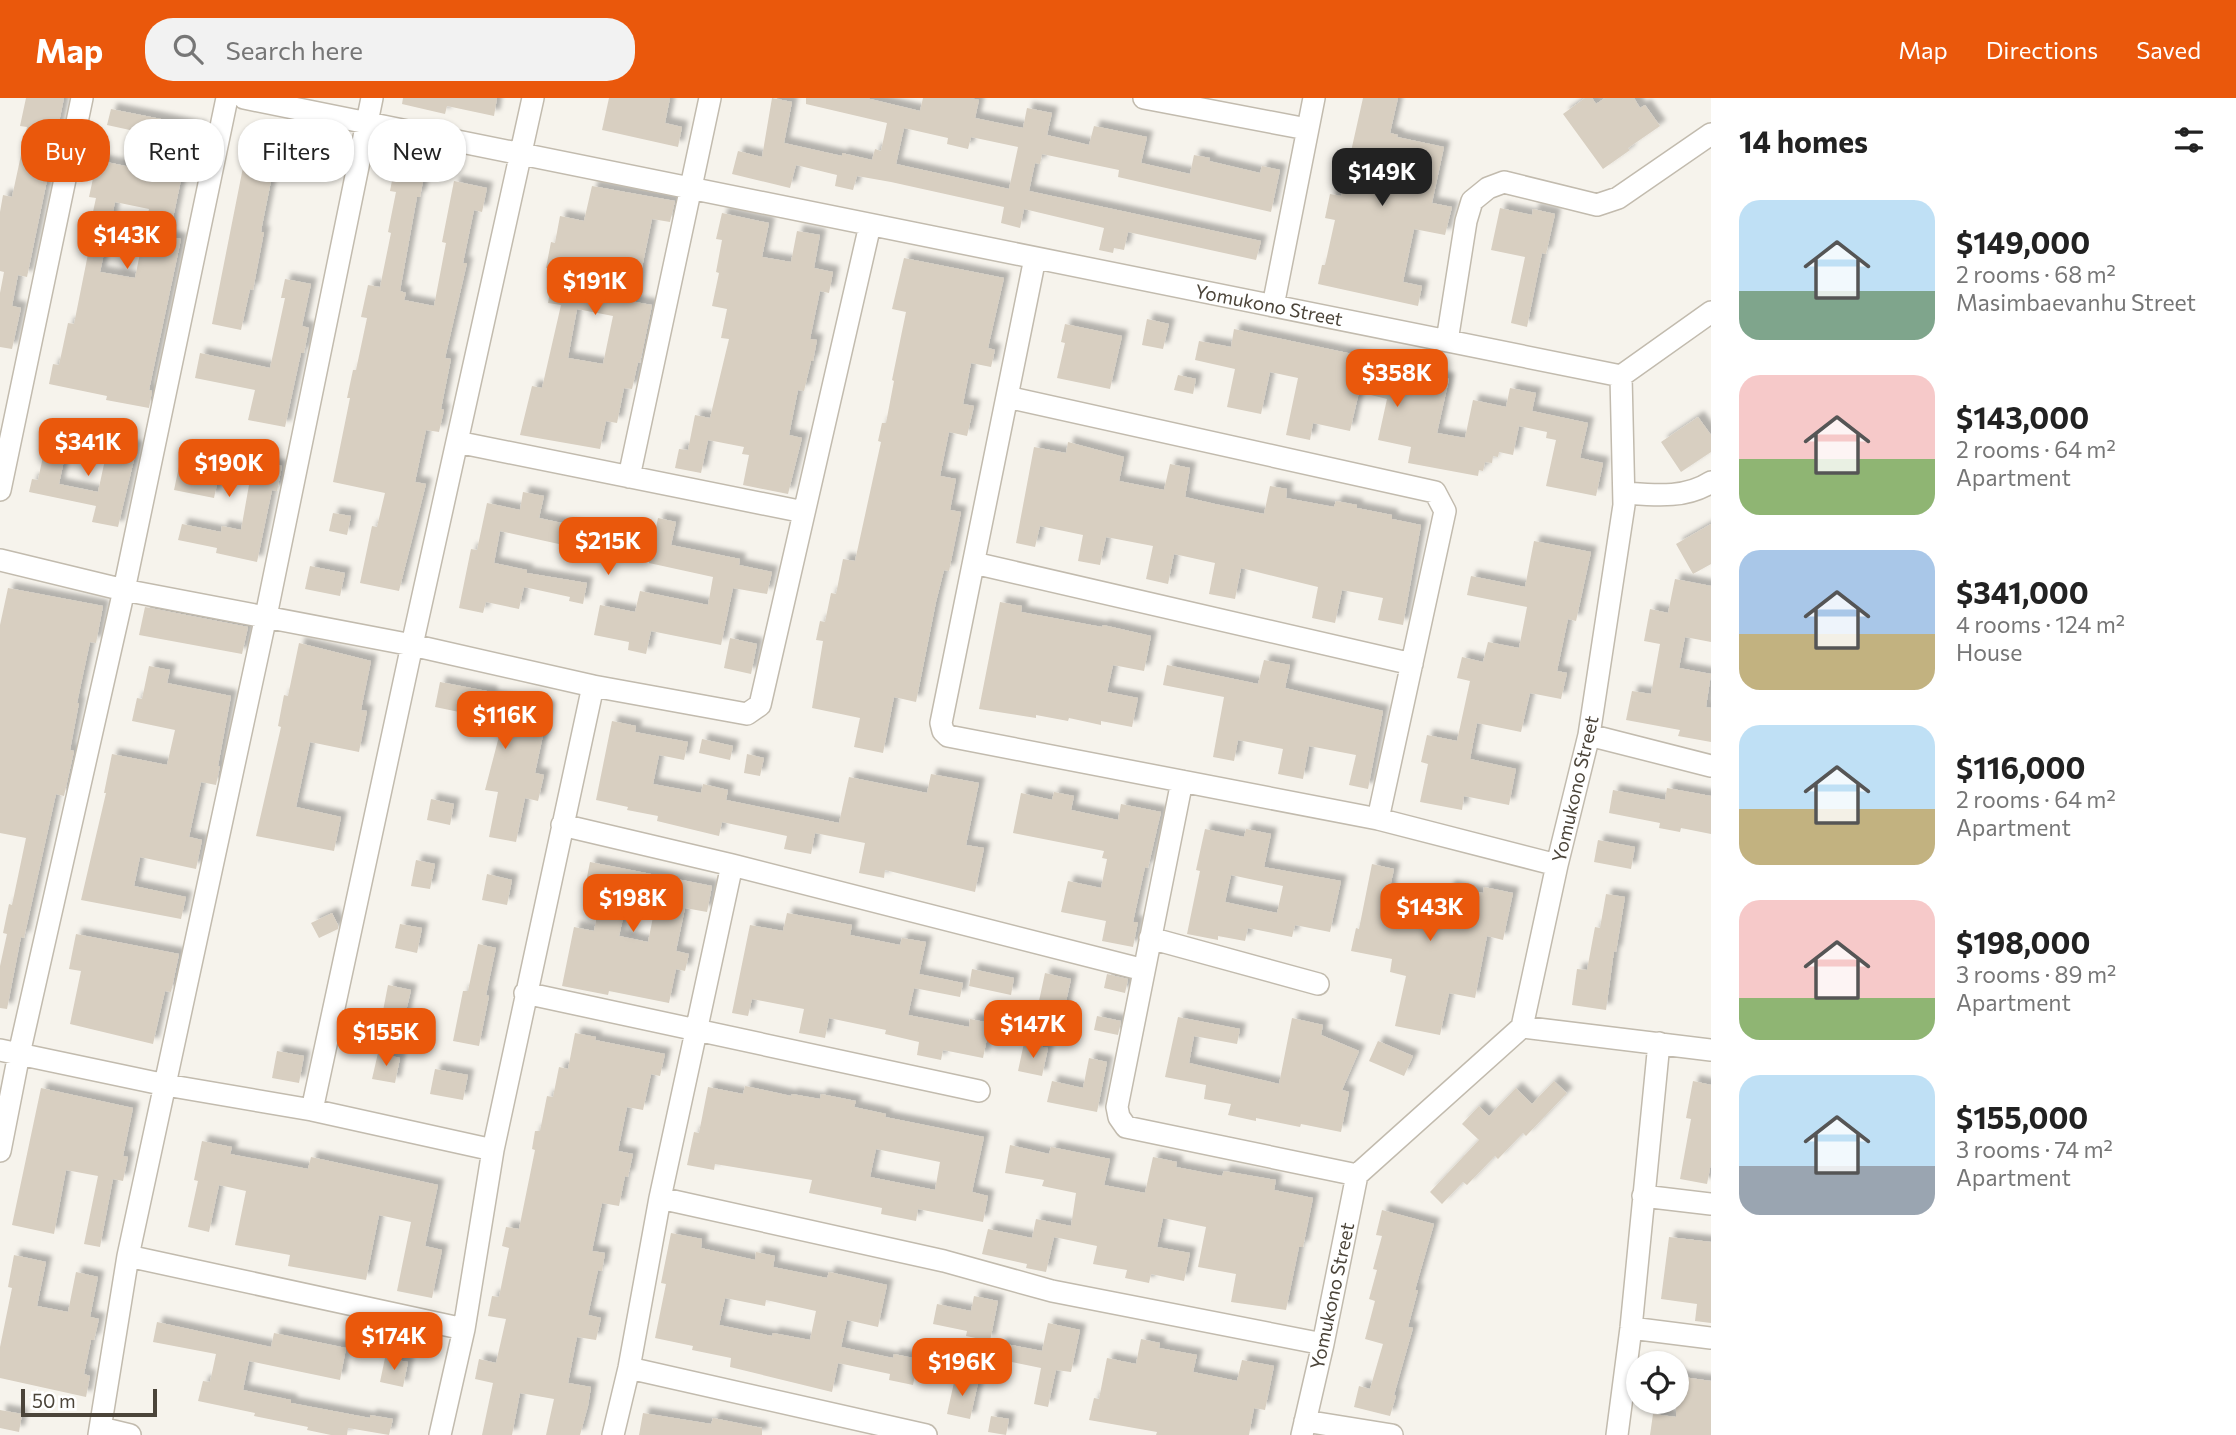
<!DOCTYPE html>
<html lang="en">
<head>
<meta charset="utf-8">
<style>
	body { margin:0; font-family:Commissioner,sans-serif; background:#f2f2f2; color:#222; height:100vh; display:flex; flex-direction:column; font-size:26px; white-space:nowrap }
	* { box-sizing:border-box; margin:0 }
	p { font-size:23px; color:#767676 }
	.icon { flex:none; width:38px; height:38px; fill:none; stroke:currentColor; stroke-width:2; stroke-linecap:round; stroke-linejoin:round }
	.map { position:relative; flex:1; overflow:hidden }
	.drawer { display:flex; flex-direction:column; background:#fff; width:525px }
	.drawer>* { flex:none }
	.hud { position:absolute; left:21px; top:21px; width:665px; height:63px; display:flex; gap:14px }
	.fabs { position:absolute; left:1626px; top:1253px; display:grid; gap:14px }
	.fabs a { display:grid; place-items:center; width:63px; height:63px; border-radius:50%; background:#fff; box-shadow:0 2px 5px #0004; font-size:35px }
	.scale { position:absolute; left:21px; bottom:18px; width:136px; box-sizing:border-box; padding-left:7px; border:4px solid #4b4439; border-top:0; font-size:19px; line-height:24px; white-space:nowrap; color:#4b4439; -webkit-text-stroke:5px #fff; paint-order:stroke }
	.price { position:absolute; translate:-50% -60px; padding:0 16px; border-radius:14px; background:#ea580c; color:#fff; font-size:23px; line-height:46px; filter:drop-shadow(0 2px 4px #0008) }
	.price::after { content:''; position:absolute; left:50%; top:42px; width:21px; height:16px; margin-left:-10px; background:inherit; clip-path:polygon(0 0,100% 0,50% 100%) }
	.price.selected { background:#222; color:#fff }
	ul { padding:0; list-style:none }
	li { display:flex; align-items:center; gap:21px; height:175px; padding:0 28px }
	li span { display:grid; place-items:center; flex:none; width:196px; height:140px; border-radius:21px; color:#555 }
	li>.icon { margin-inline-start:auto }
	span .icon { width:84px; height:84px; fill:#fffc; stroke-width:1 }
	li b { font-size:30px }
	h2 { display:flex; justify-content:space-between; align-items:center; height:84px; padding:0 28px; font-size:30px }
	.tag { padding:0 24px; border-radius:28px; background:#fff; box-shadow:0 2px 5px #0004; font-size:24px; line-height:63px }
	.tag.selected { background:#ea580c; color:#fff }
	header { display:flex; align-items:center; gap:42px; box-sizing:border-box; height:98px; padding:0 35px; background:#ea580c; color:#fff }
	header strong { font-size:33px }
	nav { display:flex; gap:38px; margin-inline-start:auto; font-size:24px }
	.search { width:490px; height:63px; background:#f2f2f2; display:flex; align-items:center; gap:18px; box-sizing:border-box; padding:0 24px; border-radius:28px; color:#767676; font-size:26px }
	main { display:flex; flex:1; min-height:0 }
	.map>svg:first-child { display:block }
	.building { fill:#d8cfc1; fill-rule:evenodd; filter:url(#shadow) }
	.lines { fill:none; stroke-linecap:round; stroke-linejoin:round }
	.minor-casing { stroke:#c2bbae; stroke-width:24 }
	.minor { stroke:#fff; stroke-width:21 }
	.labels { text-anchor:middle; stroke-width:5; stroke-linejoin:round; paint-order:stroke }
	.street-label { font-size:19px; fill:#4b4439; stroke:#fff }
</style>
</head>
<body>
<header>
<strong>Map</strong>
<div class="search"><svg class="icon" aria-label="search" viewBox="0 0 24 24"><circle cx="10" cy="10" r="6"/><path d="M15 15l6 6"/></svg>Search here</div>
<nav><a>Map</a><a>Directions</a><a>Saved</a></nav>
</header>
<main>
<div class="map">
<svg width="1711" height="1337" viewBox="0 0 1711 1337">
	<defs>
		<filter id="shadow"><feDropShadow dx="6" dy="-6" stdDeviation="2" flood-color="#0004"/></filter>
	</defs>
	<rect width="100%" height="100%" fill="#f6f3ec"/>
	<path class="building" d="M26,0H64L27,179L18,177L12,208L21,210L12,251L0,249V195L4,174L0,173V114L3,97L12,99L27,29L20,28Z
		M403,0H497L494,18L447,8L445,16L402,6Z
		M609,0H670L665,25L682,29L678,49L602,32Z
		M772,0L792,4L784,45L842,58V55L872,62L875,51L881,53L887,25L806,6V0H866L920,13L923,0H970L979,2L975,20L1023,30L1027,10L1052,15L1047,37L1089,47L1094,28L1147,39L1141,65L1190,76L1194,57L1210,60L1209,63L1260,75L1262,68L1280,72L1271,114L1118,79L1119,72L1042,56L1040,66L1035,65L1029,93L1261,143L1256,162L1128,134L1124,152L1114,150L1113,155L1099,152L1104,130L1024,111L1020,130L1001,125L1004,109L891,84L857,78L853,92L835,88L837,77L796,67L790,90L732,76L738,53L762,59ZM904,30L948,40L947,46L968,51L971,39L1018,49L1009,91L896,66Z
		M1363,0H1398L1390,35L1398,37L1397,39L1444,49L1432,105L1452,109L1445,137L1414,131L1403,184L1422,188L1418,208L1318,186L1322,167H1325L1335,122L1325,120L1330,96L1341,98Z
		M1585,0H1592L1596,6L1605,0H1634L1640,10L1645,7L1660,28L1628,50L1630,52L1603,71L1563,16Z
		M111,11L201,29L194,65L185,63L169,139L181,141L149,292L152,293L149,310L106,302L107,298L49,286L53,266L59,267L68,225L74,226L88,156L84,155L96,100L89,99L97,62L135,70L133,77L162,83L171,41L107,27ZM115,104L149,111L135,180L100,174Z
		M250,34L291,42L290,48L336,58L331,80L285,70L284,75L273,73L262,128L261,134H264L253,192L250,191L241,232L212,226Z
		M394,72L424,78L420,99H417L400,193L406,195L404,202L434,208L446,145L442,144L454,83L487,90L482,114L474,112L463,165H467L445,260L451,261L441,311L444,312L439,334L426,332L415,384L426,386L399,493L360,485L372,428L377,429L385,395L333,384L350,300H347L353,272H356L367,220L361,219L368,187L380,189L391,135L388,134L396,94L390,93Z
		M592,88L675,103L670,124L652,121L635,204L652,207L640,265L638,264L632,291L624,290L617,325L606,323L600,351L520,337L532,288L542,290L561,207L548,205L554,171L546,170L551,144L555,145L560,118L584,123ZM577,211L613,218L603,266L568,260Z
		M1500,110L1532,117L1533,111L1555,116L1546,156L1542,155L1527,229L1511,225L1525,159L1491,152Z
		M722,115L769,125L762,159L791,164L797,133L820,137L814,170L833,174L829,195L820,193L810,241L817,242L813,263H811L804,293L798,292L789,337L802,340L788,396L743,387L749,357L742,356L744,349L708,342L701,375L675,370L679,351L688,352L695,317L710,320L729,241L721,240L727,211L712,208L719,175L716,174L722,142L716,141Z
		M904,160L1004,180L988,250L995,252L991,269L971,265L963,306L974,308L967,338L949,334L940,378L956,381L950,412L961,414L949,473L944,472L936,504L916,604L894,599L883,655L854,649L860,620L812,610L823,543L816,542L820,523L825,524L831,495L836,496L843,461L855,463L881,344L878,343L882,325H886L894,283L892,282L906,214L892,211Z
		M285,181L311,186L302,228L309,230L304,255H301L285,329L248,322L255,292L195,280L200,255L270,270L285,200H281Z
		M1147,221L1169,226L1163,251L1142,247Z
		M1065,226L1122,238L1110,291L1057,280L1065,245L1061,244Z
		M1234,231L1376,261L1372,282L1422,292L1426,276L1449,281L1437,335L1465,340L1473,302L1506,309L1510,290L1536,295L1532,313L1588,325L1580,360L1603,365L1596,398L1546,388L1556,342L1546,340L1547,334L1519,328L1513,357L1499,354L1498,359L1493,358L1492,365L1485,364L1483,373L1479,372L1478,378L1408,365L1411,349L1378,342L1387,301L1359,294L1350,333L1313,325L1310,342L1286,337L1298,280L1270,274L1261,316L1227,309L1235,271L1195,262L1199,243L1231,249Z
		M1178,277L1196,281L1193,296L1174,292Z
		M1698,319L1711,337V354L1681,374L1661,344Z
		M49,330L70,334L59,386L98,394L109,343L137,349L118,429L92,424L96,408L29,394L32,381L38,382Z
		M1068,344L1124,359L1119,383L1164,392L1170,366L1190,370L1185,399L1215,406L1264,416L1270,388L1287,391L1286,400L1334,409L1336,403L1357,407V410L1392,417V421L1421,427L1403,527L1378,522L1383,500L1342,492L1335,525L1312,520L1318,489L1241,470L1235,501L1209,496L1215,465L1174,456L1168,486L1146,481L1153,448L1106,439L1100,467L1078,463L1083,437L1040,428L1035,449L1016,445L1034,349L1066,355Z
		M183,350L282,368L277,393L272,392L257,464L216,455L217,450L178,442L182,426L221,434L222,428L241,432L249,387L218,381L214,400L174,392Z
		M523,394L544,398L539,420L653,445L658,420L676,424L671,447L740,461L739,467L772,474L767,496L733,490L721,547L651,533L646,556L628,552L629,544L594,537L600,507L635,514L640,493L708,507L713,479L649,465V463L596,452L595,454L500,433L494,465L527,472V475L587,485L583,506L569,503L570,499L524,489L519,511L486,504L483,515L459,510L471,451L477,452L487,405L520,412Z
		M333,415L351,418L347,437L329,433Z
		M1711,426V466L1693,476L1676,446Z
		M1534,443L1591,454L1576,523L1568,521L1557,573L1567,575L1561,601L1530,595L1521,634L1477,625L1470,661L1516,671L1509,707L1464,698L1462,712L1420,704L1428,666L1421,664L1427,637L1457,643L1470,583L1457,580L1462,559L1483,564L1488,544L1519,550L1527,509L1467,497L1471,478L1525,489Z
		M310,468L345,475L340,498L305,491Z
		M1675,481L1711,488V544L1685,539L1679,570L1711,576L1706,609L1711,610V644L1678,638L1680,632L1626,622L1632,593L1651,596L1660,546L1644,543L1650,511L1668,515Z
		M8,490L103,508L96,545L90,544L77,605H79L70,652L74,653L64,698L56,696L24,840L21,839L7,911L0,910V868L7,836L3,835L9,806L12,807L26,740L0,735V527Z
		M1000,504L1022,508L1021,514L1102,529L1103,527L1151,538L1144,573L1113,567L1107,594L1138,600L1132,629L1101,623V627L1069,620L1068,623L1036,617V620L979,611Z
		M145,509L248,529L242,556L139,537Z
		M730,540L757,546L751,576L724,570Z
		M299,545L371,563L361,612L367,613L359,654L310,644L296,709L341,719L334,753L256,738L281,629L278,628L284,597L288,598Z
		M1264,562L1290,567L1285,590L1383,613L1368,691L1349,687L1356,657L1309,648L1303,681L1278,676L1283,651L1238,642L1234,663L1213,659L1224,599L1163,587L1167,567L1258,586Z
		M149,568L170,572L167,585L231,598L218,668H220L216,687L201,684L189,739L202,742L196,771L140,759L134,788L186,799L181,821L81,802L106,695H104L112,656L167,667L175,632L132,623L137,600L142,601Z
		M440,584L492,594L491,598L549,609L535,675L544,677L538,703L525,700L516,744L489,739L498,694L485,692L503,623L435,609Z
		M612,623L636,628L635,634L688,644L684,662L659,657L653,686L701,695L703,686L728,692L726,702L839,725L849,679L927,695L931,676L979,685L966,747L984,750L975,794L885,772L884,780L859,775L865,745L815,735L811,756L784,751L787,738L722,724L719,738L657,723L658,718L627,712L628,709L596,702Z
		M702,641L733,648L730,662L699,655Z
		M747,656L764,660L760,678L744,675Z
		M1667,690L1711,698V736L1681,730L1680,734L1659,730L1660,725L1609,715L1613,692L1665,702Z
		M1054,694L1074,698L1071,712L1118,722L1121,706L1161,714L1148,770L1145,769L1133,824H1138L1133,849L1102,843L1106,823L1061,814L1068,783L1101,790L1107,761L1102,760L1104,753L1013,735L1021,695L1052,702Z
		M431,701L454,706L450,727L427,722Z
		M1205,731L1244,739L1246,731L1271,736L1264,769L1341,783L1330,834L1295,827L1292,839L1248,830L1245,843L1218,838V842L1187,836L1200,773L1196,772ZM1231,777L1283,788L1277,815L1225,804Z
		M1598,742L1635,749L1631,771L1594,764Z
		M416,762L435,766L430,791L411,788Z
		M590,764L712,788L707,814L685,810L676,853L689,856L685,873L676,871L669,905L609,893L608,897L562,888L574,829L594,833L603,787L586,784ZM628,798L656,804L648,844L619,838Z
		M1372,766L1394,771L1389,794L1445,805L1449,788L1483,795L1484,789L1513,795L1503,842L1487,838L1475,900L1449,895L1440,937L1395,928L1406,878L1390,874L1392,861L1351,853L1356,830L1359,831Z
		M487,776L512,782L507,807L482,802Z
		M1606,796L1625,799L1616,854L1614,853L1606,912L1572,907L1577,871L1587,872L1595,829L1600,830Z
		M332,815L338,827V831L319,840L311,825Z
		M787,815L852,827L850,837L900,847L902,840L926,844L919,876L963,885L960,899L914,890L908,917L969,929L970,921L990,925L983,960L943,952L941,962L917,957L919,944L885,936L886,932L829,920L825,940L799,935L804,911L752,901L748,918L732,915L750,827L783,833Z
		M400,826L422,830L417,855L395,850Z
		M76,836L179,856L171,894L165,893L153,946L70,926L81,873L69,871Z
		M478,846L496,850L486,897L489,898L479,948L453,943L463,893H468Z
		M972,871L1014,880L1011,897L969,888Z
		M1045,875L1071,881L1062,922L1036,917Z
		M1107,876L1128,881L1125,895L1104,890Z
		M388,887L411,892L404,922L382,918Z
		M1097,918L1121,923L1118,937L1094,932Z
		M1178,919L1240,931L1237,946L1194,938L1189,965L1279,986L1292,920L1323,927L1321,937L1359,953L1342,992L1349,994L1341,1034L1301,1026L1300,1029L1256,1020V1023L1228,1017L1231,1006L1204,1001L1206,987L1165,979Z
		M575,935L596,939L595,942L665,956L660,978L651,976L643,1012L627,1009L618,1053L633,1056L628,1079L625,1078L619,1108L602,1105L592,1153L605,1155L602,1173L598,1172L588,1217L601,1220L596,1242L577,1239L568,1285L591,1289L588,1308L580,1337H546L554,1301L520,1295L512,1337H482L493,1285L475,1281L479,1261L496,1265L506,1221L488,1218L492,1198L499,1199L509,1150L502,1148L506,1129L519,1131L535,1052L532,1051L535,1033H540L547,998L553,999L559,969L568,971Z
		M1378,943L1413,958L1404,978L1369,963Z
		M1024,945L1048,950L1042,978L1018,973Z
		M277,953L304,958L299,985L272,980Z
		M378,955L400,960L395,985L372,981Z
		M1089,960L1107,964L1097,1014L1047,1004L1052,983L1083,990Z
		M435,971L468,977L463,1002L430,996Z
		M1554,983L1567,995L1526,1038L1523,1035L1498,1061L1495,1058L1467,1087L1463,1084L1442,1106L1430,1094L1479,1042L1462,1026L1479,1008L1489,1018L1516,990L1532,1006Z
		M1693,983L1711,987V1065L1707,1086L1680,1081L1691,1021L1686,1020Z
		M745,988L791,998L792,996L820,1001L821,996L856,1003L854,1009L886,1016L885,1019L984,1039L972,1094L988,1098L983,1124L918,1111L916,1123L881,1116L882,1110L809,1095L812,1082L715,1066L714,1072L687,1067L694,1034L699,1035L708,989L743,996ZM876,1051L940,1064L935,1092L870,1079Z
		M41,990L133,1010L123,1058L128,1059L123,1083L113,1081L100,1149L84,1146L98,1078L66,1072L54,1136L12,1127Z
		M202,1043L232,1049L230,1056L308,1071L311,1059L438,1087L425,1148L442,1152L432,1200L397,1193L411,1124L379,1117L366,1182L288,1168L290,1157L235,1147L246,1093L219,1087L209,1134L188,1129L198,1083L194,1082Z
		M1010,1047L1049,1056L1051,1049L1110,1061L1104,1087L1145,1095L1153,1059L1177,1064L1176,1069L1222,1078L1224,1073L1276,1082L1274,1092L1313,1100L1303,1149H1299L1286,1212L1231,1204L1236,1176L1198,1169L1206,1129L1163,1120L1157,1149L1190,1155L1184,1183L1151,1176L1149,1185L1125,1180L1127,1172L1093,1166L1097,1148L1054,1139L1046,1174L1026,1170L1027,1166L982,1156L988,1131L1032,1140L1036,1121L1071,1128L1076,1095L1042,1088L1044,1082L1005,1075Z
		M1382,1112L1434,1126L1415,1192H1418L1408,1229L1413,1230L1394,1297L1396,1298L1390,1318L1354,1309L1359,1288L1370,1291L1383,1246L1365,1241L1375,1203L1369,1201L1377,1172L1373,1171L1382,1138L1376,1137Z
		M671,1135L702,1141L701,1150L755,1162L756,1154L775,1158L773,1169L827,1180L829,1174L887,1187L878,1229L847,1222L841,1249L893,1260L894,1256L918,1261L913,1287L889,1282L890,1276L838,1265L832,1294L730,1269L731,1260L692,1252L693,1248L655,1240L666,1186L661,1185ZM725,1200L765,1208L766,1202L816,1213L810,1242L773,1235L772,1238L719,1227Z
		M1669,1139L1711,1144V1225L1695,1223L1697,1206L1661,1201Z
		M14,1157L46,1164L37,1208L68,1214L76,1174L98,1179L90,1219L99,1221L94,1242H91L84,1276L90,1278L86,1299L0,1280V1249L12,1190L8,1189Z
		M974,1198L998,1203L990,1243L966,1238L967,1233L933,1226L937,1206L971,1213Z
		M157,1224L271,1249L274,1235L346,1250L340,1282L249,1263L243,1292L291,1302V1305L370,1320V1317L393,1321L389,1337L348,1330L347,1337H331L307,1332L308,1329L254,1318L255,1315L198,1303L203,1283L210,1284L216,1256L153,1244Z
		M1048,1225L1080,1232L1071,1274L1056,1272L1048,1309L1034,1306L1041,1270L997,1261L1000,1245L1042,1253Z
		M1141,1241L1160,1245L1159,1250L1197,1257L1193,1274L1237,1283L1242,1262L1274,1268L1265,1312L1254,1310L1249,1337H1156L1157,1334L1089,1322L1094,1300L1099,1301L1107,1260L1136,1266Z
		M385,1260L408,1264L403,1289L380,1284Z
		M1676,1278L1711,1283V1337H1650L1653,1316L1676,1319Z
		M955,1280L978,1285L970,1321L947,1316Z
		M0,1312L22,1316L19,1334L0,1330Z
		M643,1315L711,1326L713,1320L762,1330V1337H639Z
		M991,1318L1009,1321L1006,1337L988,1334Z"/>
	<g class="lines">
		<defs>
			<path id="minor" d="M244,0L1621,278L1624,407L1589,637L1557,767L1522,929L1357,1077L1323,1246L1302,1337
				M1144,0L1307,31
				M1035,160L941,625L943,633L948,638L1378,721L1557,767
				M1273,208L1314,0
				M1447,243L1466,123L1472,103L1488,90L1504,84L1597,107L1618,100L1711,36
				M1621,278L1711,214
				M1007,299L1435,394L1445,413L1378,721
				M457,344L804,414
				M629,379L710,0
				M0,392L82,0
				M1624,395C1653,397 1685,401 1711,384
				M0,462L124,492L412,547L593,588
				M974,465L1412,566
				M1589,637L1711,668
				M1182,683L1117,1009L1119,1019L1126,1029L1357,1077
				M562,727L732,767L1144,872
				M1150,840L1318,886
				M525,895L979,993
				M1522,929L1711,952
				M0,952L166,987L312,1012L493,1052
				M312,1012L412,547L533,0
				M0,1053L19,956L124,492L227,0
				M1643,1098L1711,1106
				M660,1100L944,1163L1052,1193L1323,1246
				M128,1158L464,1231
				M1631,1230L1711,1240
				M629,1270L926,1337
				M1305,1323L1392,1337
				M101,1330L130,1337
				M99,1337L128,1158L266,518L372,0
				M440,1337L464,1231L493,1052L593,588L747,616L760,607L870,127
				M613,1337L629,1270L660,1100L732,767
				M1617,1337L1631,1230L1659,945"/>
		</defs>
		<use href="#minor" class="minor-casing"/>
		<use href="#minor" class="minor"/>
	</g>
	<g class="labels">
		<g class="street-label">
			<text transform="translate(1269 207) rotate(11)" y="7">Yomukono Street</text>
			<text transform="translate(1575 691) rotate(-77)" y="7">Yomukono Street</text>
			<text transform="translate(1332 1198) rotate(-78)" y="7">Yomukono Street</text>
		</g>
	</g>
</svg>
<div class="fabs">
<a><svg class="icon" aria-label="locate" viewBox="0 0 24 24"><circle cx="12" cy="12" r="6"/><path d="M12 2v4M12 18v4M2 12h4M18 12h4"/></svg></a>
</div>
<div class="scale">50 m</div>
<b class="price selected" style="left:1382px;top:110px">$149K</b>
<b class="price" style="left:127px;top:173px">$143K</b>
<b class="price" style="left:595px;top:219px">$191K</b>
<b class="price" style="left:1397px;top:311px">$358K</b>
<b class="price" style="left:88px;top:380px">$341K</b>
<b class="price" style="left:229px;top:401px">$190K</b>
<b class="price" style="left:608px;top:479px">$215K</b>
<b class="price" style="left:505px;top:653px">$116K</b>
<b class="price" style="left:633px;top:836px">$198K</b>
<b class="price" style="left:1430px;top:845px">$143K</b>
<b class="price" style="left:1033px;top:962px">$147K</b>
<b class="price" style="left:386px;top:970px">$155K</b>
<b class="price" style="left:394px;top:1274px">$174K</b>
<b class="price" style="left:962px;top:1300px">$196K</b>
<div class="hud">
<a class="tag selected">Buy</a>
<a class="tag">Rent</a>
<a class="tag">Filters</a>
<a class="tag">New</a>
</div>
</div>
<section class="drawer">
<h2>14 homes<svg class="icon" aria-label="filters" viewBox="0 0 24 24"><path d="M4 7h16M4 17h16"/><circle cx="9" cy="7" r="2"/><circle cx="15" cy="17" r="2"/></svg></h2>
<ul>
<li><span style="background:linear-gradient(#bfe0f5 65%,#7fa58c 0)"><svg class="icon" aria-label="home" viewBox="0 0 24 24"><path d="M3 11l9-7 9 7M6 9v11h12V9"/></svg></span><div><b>$149,000</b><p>2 rooms · 68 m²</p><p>Masimbaevanhu Street</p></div></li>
<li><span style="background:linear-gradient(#f6c9c9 60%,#8fb573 0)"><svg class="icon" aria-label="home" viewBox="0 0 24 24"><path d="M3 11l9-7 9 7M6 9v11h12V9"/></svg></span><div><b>$143,000</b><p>2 rooms · 64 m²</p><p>Apartment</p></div></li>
<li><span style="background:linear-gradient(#a9c7e8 60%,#c2b280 0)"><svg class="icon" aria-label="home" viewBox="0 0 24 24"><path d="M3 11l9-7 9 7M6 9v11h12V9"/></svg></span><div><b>$341,000</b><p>4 rooms · 124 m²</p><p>House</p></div></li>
<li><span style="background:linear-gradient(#bfe0f5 60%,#c2b280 0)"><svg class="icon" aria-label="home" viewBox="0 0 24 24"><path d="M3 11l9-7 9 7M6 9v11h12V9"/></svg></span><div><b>$116,000</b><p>2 rooms · 64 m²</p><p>Apartment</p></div></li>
<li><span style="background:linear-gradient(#f6c9c9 70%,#8fb573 0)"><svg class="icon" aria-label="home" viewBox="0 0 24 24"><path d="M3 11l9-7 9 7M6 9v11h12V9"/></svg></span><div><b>$198,000</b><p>3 rooms · 89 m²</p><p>Apartment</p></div></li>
<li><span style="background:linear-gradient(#bfe0f5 65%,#9aa5b1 0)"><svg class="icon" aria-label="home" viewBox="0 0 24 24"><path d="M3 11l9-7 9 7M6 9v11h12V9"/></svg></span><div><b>$155,000</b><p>3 rooms · 74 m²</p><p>Apartment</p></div></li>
</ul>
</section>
</main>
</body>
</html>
